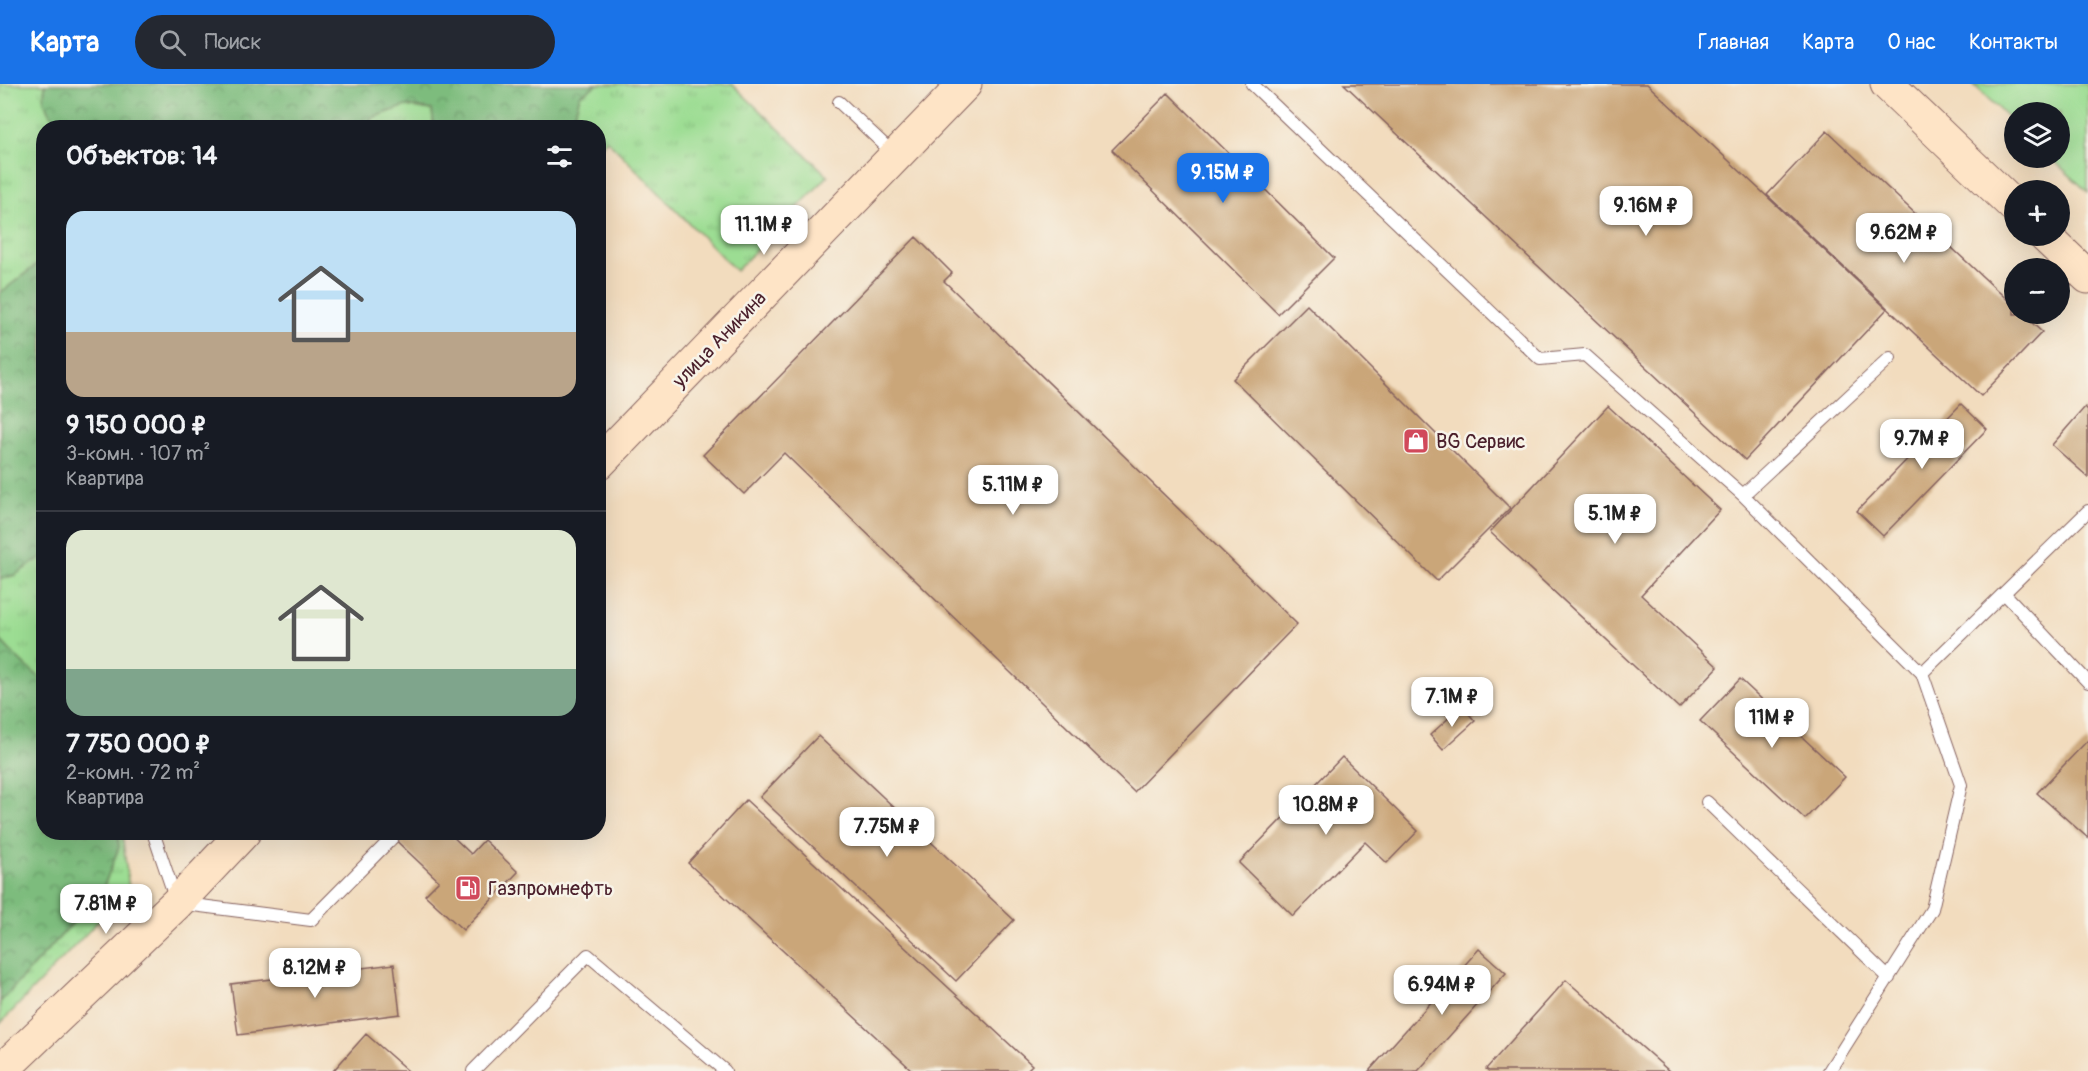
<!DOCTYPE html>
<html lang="ru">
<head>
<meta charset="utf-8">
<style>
	body { margin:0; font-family:Pangolin,sans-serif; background:#242831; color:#f1f3f6; height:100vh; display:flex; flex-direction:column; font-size:22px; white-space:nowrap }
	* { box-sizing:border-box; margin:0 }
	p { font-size:20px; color:#9ea1a6 }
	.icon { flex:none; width:33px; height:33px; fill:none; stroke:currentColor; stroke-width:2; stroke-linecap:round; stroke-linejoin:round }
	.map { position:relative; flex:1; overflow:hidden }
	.details { position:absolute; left:36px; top:36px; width:570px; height:720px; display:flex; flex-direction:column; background:#171b24; border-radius:24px; box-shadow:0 6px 24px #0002 }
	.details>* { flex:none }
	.controls { position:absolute; left:2004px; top:18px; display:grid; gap:12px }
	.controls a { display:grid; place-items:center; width:66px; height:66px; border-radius:50%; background:#171b24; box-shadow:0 6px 24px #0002; font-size:30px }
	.price { position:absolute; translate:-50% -51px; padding:0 14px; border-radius:12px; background:#fff; color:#222; font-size:20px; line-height:39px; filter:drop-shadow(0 2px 3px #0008) }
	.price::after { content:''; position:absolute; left:50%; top:36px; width:18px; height:14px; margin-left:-9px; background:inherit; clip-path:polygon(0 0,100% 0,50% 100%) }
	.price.selected { background:#1a73e8; color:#fff }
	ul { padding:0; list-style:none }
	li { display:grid; align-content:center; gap:12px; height:318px; padding:0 30px }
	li+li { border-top:2px solid #363941 }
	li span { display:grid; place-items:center; height:186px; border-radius:18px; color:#555 }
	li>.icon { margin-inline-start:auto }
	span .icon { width:108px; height:108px; fill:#fffc; stroke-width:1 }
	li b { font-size:26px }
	h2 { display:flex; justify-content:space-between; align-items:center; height:72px; padding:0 30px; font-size:26px }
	header { display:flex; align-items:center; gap:36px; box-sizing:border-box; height:84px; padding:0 30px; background:#1a73e8; color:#fff }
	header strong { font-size:28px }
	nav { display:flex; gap:33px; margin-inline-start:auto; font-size:21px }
	.search { width:420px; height:54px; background:#242831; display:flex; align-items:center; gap:15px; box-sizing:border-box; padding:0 21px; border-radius:33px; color:#9ea1a6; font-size:22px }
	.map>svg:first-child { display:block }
	.grass { fill:url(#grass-tufts); stroke:#737e5f; stroke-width:1.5 }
	.forest { fill:url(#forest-crowns); stroke:#646e54; stroke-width:1.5 }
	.garden { fill:#9cdd93; stroke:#737e5f; stroke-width:1.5 }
	.building { fill:#caa679 }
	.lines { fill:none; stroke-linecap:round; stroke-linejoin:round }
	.lane-casing { stroke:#85615e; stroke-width:14 }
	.secondary-casing { stroke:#85615e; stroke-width:35 }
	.lane { stroke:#fff; stroke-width:12 }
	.secondary { stroke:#fee4c6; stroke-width:33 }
	.labels { text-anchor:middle; stroke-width:5; stroke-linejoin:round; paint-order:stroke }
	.street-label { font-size:20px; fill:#4a1f2b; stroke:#f7f3e8 }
	.poi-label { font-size:20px; fill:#4a1f2b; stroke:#f7f3e8; text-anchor:start }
</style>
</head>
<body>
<header>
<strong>Карта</strong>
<div class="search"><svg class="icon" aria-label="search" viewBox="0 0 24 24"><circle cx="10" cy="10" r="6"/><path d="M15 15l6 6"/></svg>Поиск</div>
<nav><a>Главная</a><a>Карта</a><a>О нас</a><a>Контакты</a></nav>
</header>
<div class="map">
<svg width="2088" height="987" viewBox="0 0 2088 987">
	<defs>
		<pattern id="grass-tufts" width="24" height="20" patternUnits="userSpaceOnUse" patternTransform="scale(1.5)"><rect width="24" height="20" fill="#9cdd93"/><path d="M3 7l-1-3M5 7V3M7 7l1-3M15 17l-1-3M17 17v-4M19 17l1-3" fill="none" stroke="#88bd7f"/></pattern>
		<pattern id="forest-crowns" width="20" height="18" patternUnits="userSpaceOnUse" patternTransform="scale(1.5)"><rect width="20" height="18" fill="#7dbc7d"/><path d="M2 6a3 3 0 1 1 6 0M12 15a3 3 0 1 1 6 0" fill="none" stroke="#689867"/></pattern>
	</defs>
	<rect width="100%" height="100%" fill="#f7f3e8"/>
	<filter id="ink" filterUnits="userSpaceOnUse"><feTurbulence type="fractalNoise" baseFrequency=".0167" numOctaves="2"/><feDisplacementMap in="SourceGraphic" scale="12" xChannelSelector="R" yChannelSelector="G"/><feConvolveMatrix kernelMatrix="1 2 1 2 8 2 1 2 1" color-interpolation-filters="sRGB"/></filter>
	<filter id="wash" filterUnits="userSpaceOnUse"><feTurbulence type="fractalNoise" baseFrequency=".008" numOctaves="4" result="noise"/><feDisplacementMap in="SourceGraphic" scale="24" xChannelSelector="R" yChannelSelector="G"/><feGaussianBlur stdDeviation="1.35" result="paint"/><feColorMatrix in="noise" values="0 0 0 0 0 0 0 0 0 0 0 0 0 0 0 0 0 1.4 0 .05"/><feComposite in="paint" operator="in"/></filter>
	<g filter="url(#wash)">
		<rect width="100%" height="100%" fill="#f2dcbe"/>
		<path class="grass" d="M0,0H45L44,17L58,43L44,44L43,176L0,209Z
			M598,0H732L828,92L736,187L607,56L599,65L598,44H571L580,10Z
			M406,22L432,26L434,43L365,44L374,33Z
			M43,472V596L21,578L0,556V495L15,491Z
			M117,749H122L129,805L0,940V918L102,807L119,763Z"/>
		<path class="forest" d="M45,0H598L580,11L571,44L434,43L432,26L406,22L374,33L365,43H58L44,17Z
			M43,176V472L15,491L0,495V209Z
			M0,556L21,578L43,596L44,748L117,749L119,763L102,807L0,918Z"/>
		<path class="garden" d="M1973,0H2088V108L2051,74H2060V28H2014V39Z"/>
		<g id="blocks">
			<path class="building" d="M1344,0H1647L1887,225L1745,376Z
				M1168,9L1334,174L1278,230L1112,66Z
				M1827,47L2014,222V230H2022L2042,248L1981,312L1767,111Z
				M916,153L952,189L944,197L1297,540L1134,708L784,369L744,410L703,371Z
				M1307,221L1510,424L1437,497L1233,295Z
				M1961,320L1987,345L1883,452L1857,427Z
				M1608,322L1720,426L1641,511L1718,583L1679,624L1490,448Z
				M2085,323L2088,326V393L2052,361Z
				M1740,595L1845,693L1805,735L1700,637Z
				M1462,622L1475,637L1443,666L1430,651Z
				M818,652L1014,836L956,897L760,713Z
				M2088,656V754L2037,709Z
				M1342,673L1418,747L1387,779L1365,758L1293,832L1239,779Z
				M746,716L1032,981L1026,987H913L688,779Z
				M387,748H448L471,770L484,756L518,788L463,846L425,811L439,797Z
				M1479,865L1506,889L1418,987H1369Z
				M394,880L400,930L238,951L231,900Z
				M1566,896L1669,987H1489L1486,985Z
				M366,950L408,987H333Z"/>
		</g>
	</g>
	<g filter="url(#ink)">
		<use href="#blocks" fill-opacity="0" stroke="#85615e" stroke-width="1.5"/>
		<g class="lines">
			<defs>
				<path id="lane" d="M1252,0L1540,275L1585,271L1743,411
					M839,18L895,71
					M1890,274L1743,411L1922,589L2088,427
					M2004,509L2088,598
					M1707,718L1889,894
					M153,748L177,819L311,836L393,753
					M473,987L588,871L725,987
					M1829,987L1932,825L1961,701L1922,589"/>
				<path id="secondary" d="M1887,0L2014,122
					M2045,152L2088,193
					M598,380L965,0
					M1,987L177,819L244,748"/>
			</defs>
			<use href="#lane" class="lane-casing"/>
			<use href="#secondary" class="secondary-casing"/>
			<use href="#lane" class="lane"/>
			<use href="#secondary" class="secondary"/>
		</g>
	</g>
	<defs>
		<symbol id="shop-square" viewBox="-11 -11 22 22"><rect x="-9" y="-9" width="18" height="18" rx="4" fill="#d1495b" stroke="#f7f3e8"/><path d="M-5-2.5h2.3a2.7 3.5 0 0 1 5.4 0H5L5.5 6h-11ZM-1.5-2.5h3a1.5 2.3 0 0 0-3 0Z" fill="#fff"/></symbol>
		<symbol id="fuel-square" viewBox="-11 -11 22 22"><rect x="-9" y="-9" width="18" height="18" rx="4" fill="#d1495b" stroke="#f7f3e8"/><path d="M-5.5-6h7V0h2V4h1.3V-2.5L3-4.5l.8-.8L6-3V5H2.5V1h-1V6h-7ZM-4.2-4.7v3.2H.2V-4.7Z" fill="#fff"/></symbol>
	</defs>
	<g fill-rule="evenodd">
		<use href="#shop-square" x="1401" y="342" width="30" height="30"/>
		<use href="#fuel-square" x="453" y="789" width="30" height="30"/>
	</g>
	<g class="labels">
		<g class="street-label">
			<text transform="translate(719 255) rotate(-46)" y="7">улица Аникина</text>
		</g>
		<g class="poi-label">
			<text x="1436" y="364">BG Сервис</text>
			<text x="488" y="811">Газпромнефть</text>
		</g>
	</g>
</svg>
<div class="controls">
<a><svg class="icon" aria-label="layers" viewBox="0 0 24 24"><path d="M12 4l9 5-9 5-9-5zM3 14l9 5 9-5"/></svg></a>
<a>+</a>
<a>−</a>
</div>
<b class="price selected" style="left:1223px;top:120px">9.15M ₽</b>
<b class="price" style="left:1646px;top:153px">9.16M ₽</b>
<b class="price" style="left:764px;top:172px">11.1M ₽</b>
<b class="price" style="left:1904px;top:180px">9.62M ₽</b>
<b class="price" style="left:1922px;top:386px">9.7M ₽</b>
<b class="price" style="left:1013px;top:432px">5.11M ₽</b>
<b class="price" style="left:1615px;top:461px">5.1M ₽</b>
<b class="price" style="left:1452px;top:644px">7.1M ₽</b>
<b class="price" style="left:1772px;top:665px">11M ₽</b>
<b class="price" style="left:1326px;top:752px">10.8M ₽</b>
<b class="price" style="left:887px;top:774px">7.75M ₽</b>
<b class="price" style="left:106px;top:851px">7.81M ₽</b>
<b class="price" style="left:315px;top:915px">8.12M ₽</b>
<b class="price" style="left:1442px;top:932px">6.94M ₽</b>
<section class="details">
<h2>Объектов: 14<svg class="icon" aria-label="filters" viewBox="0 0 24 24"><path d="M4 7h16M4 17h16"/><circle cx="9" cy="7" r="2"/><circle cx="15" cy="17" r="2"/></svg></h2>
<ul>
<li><span style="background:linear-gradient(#bfe0f5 65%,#b9a48a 0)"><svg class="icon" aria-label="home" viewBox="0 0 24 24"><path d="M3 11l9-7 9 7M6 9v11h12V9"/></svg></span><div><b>9 150 000 ₽</b><p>3-комн. · 107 m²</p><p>Квартира</p></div></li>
<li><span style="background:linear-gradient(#dfe7d0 75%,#7fa58c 0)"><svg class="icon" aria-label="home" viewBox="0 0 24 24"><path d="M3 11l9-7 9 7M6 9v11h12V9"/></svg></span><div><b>7 750 000 ₽</b><p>2-комн. · 72 m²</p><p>Квартира</p></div></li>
</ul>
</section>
</div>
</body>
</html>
